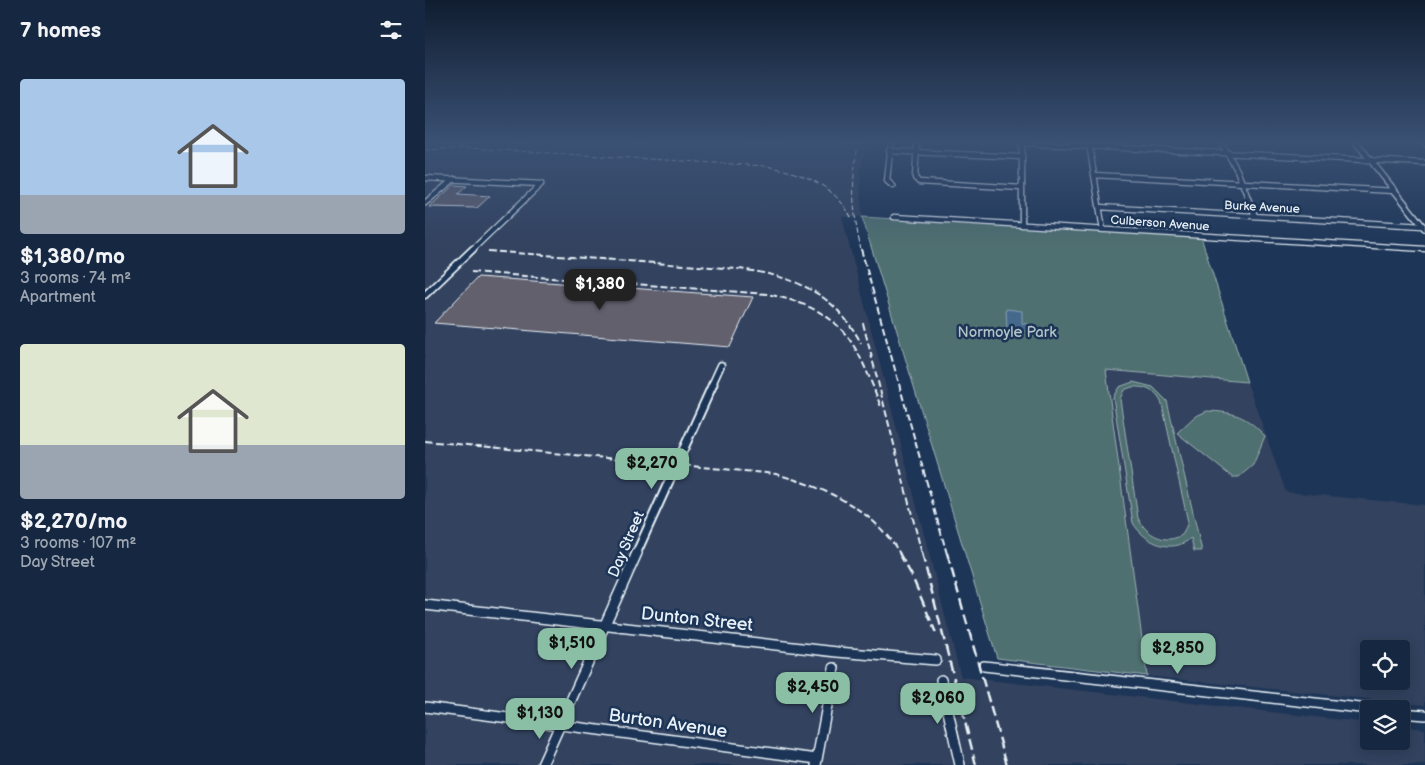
<!DOCTYPE html>
<html lang="en">
<head>
<meta charset="utf-8">
<style>
	body { margin:0; font-family:"Balsamiq Sans",sans-serif; background:#1f3048; color:#f1f3f6; height:100vh; display:flex; flex-direction:column; font-size:19px; white-space:nowrap }
	* { box-sizing:border-box; margin:0 }
	p { font-size:16px; color:#9ea6b1 }
	.icon { flex:none; width:28px; height:28px; fill:none; stroke:currentColor; stroke-width:2; stroke-linecap:round; stroke-linejoin:round }
	.map { position:relative; flex:1; overflow:hidden }
	.panel { display:flex; flex-direction:column; background:#162841; width:425px }
	.panel>* { flex:none }
	.fabs { position:absolute; left:935px; top:640px; display:grid; gap:10px }
	.fabs a { display:grid; place-items:center; width:50px; height:50px; border-radius:5px; background:#162841; box-shadow:0 2px 12px #0003,0 0 0 1px #35445a; font-size:25px }
	.price { position:absolute; translate:-50% -42px; padding:0 11px; border-radius:10px; background:#8abfa5; color:#111; font-size:16px; line-height:32px; filter:drop-shadow(0 1px 2px #0008) }
	.price::after { content:''; position:absolute; left:50%; top:30px; width:15px; height:11px; margin-left:-8px; background:inherit; clip-path:polygon(0 0,100% 0,50% 100%) }
	.price.active { background:#222; color:#fff }
	ul { padding:0; list-style:none }
	li { display:grid; align-content:center; gap:10px; height:265px; padding:0 20px }
	li span { display:grid; place-items:center; height:155px; border-radius:5px; color:#555 }
	li>.icon { margin-inline-start:auto }
	span .icon { width:90px; height:90px; fill:#fffc; stroke-width:1 }
	li b { font-size:21px }
	h2 { display:flex; justify-content:space-between; align-items:center; height:60px; padding:0 20px; font-size:21px }
	main { display:flex; flex:1; min-height:0 }
	.map>svg:first-child { display:block }
	.built { fill:#32425e; fill-rule:evenodd }
	.green { fill:#4f6f6f; stroke:#9cb0b4; fill-rule:evenodd }
	.water { fill:#44698b; stroke:#869fb7 }
	.building { fill:#63606e; stroke:#e8f1f8 }
	.lines { fill:none; stroke-linecap:round; stroke-linejoin:round }
	.street-far3-casing { stroke:#e8f1f8; stroke-width:7 }
	.street-far2-casing { stroke:#e8f1f8; stroke-width:9 }
	.street-far1-casing { stroke:#e8f1f8; stroke-width:11 }
	.street-casing { stroke:#e8f1f8; stroke-width:12 }
	.secondary-casing { stroke:#e8f1f8; stroke-width:3 }
	.street-far3 { stroke:#1d3557; stroke-width:4.5 }
	.street-far2 { stroke:#1d3557; stroke-width:5.5 }
	.street-far1 { stroke:#1d3557; stroke-width:7 }
	.street { stroke:#1d3557; stroke-width:9 }
	.secondary { fill:#1d3557; fill-rule:evenodd }
	.rail-far2 { stroke:#e8f1f8; stroke-width:1; stroke-dasharray:5.5 2.5; stroke-linecap:butt }
	.rail-far1 { stroke:#e8f1f8; stroke-width:2; stroke-dasharray:7 3; stroke-linecap:butt }
	.rail { stroke:#e8f1f8; stroke-width:2.5; stroke-dasharray:11 5; stroke-linecap:butt }
	.labels { text-anchor:middle; stroke-width:5; stroke-linejoin:round; paint-order:stroke }
	.far-street-label { font-size:12px; fill:#e8f1f8; stroke:#1d3557 }
	.park-label { font-size:15px; fill:#b2c4c8; stroke:#1d3557 }
	.street-label { font-size:15px; fill:#e8f1f8; stroke:#1d3557 }
	.near-street-label { font-size:18px; fill:#e8f1f8; stroke:#1d3557 }
</style>
</head>
<body>
<main>
<section class="panel">
<h2>7 homes<svg class="icon" aria-label="filters" viewBox="0 0 24 24"><path d="M4 7h16M4 17h16"/><circle cx="9" cy="7" r="2"/><circle cx="15" cy="17" r="2"/></svg></h2>
<ul>
<li><span style="background:linear-gradient(#a9c7e8 75%,#9aa5b1 0)"><svg class="icon" aria-label="home" viewBox="0 0 24 24"><path d="M3 11l9-7 9 7M6 9v11h12V9"/></svg></span><div><b>$1,380/mo</b><p>3 rooms · 74 m²</p><p>Apartment</p></div></li>
<li><span style="background:linear-gradient(#dfe7d0 65%,#9aa5b1 0)"><svg class="icon" aria-label="home" viewBox="0 0 24 24"><path d="M3 11l9-7 9 7M6 9v11h12V9"/></svg></span><div><b>$2,270/mo</b><p>3 rooms · 107 m²</p><p>Day Street</p></div></li>
</ul>
</section>
<div class="map">
<svg width="1000" height="765" viewBox="0 0 1000 765">
	<rect width="100%" height="100%" fill="#1d3557"/>
	<filter id="ink" filterUnits="userSpaceOnUse"><feTurbulence type="fractalNoise" baseFrequency=".02" numOctaves="2"/><feDisplacementMap in="SourceGraphic" scale="10" xChannelSelector="R" yChannelSelector="G"/><feConvolveMatrix kernelMatrix="1 2 1 2 8 2 1 2 1" color-interpolation-filters="sRGB"/></filter>
	<g filter="url(#ink)">
		<path class="built" d="M0,142H444L435,169L437,217H417L536,677L944,723V741H976V726L1000,729V765H0Z
			M681,370L822,382L861,492L1000,505V705L722,676ZM944,649H976V681H944Z"/>
		<path class="green" d="M437,217L776,237L822,382L681,370L722,676L572,658Z
			M708,382L728,387L742,401L777,551H769L766,538C747,555 720,543 708,523L688,397L694,387ZM707,387C720,386 732,391 737,404L763,522L758,534C742,546 721,535 713,518L695,399L699,390Z
			M782,411C810,412 821,416 840,436L828,465L814,477H807L752,433L769,417Z"/>
		<path class="water" d="M581,309L597,311V323L607,325V332L582,330Z"/>
		<path class="building" d="M29,185L42,186L33,194L65,196L52,208L4,207Z
			M53,277L328,297L305,347L9,323Z"/>
		<g class="lines">
			<defs>
				<path id="street-far3" d="M466,142L462,181L468,186
					M492,142L490,178L494,182L597,188
					M597,142V225
					M796,142L812,170L830,216
					M999,142L1000,144
					M597,143L1000,163
					M664,144L678,230
					M464,151L597,157
					M669,175L970,191
					M0,178L116,184
					M0,203L29,179
					M674,207L998,226
					M469,217L1000,249
					M47,250L116,184"/>
				<path id="street-far2" d="M0,295L48,249
					M287,385L296,365"/>
				<path id="street-far1" d="M211,554L288,384"/>
				<path id="street" d="M0,605L412,652L511,660
					M559,666L944,709
					M516,680L535,765
					M0,707L392,759
					M976,713L1000,715
					M117,765L212,553
					M391,765L409,668"/>
				<path id="secondary" d="M928,142H934L1000,225V231L998,230Z"/>
			</defs>
			<use href="#street-far3" class="street-far3-casing"/>
			<use href="#street-far2" class="street-far2-casing"/>
			<use href="#street-far1" class="street-far1-casing"/>
			<use href="#street" class="street-casing"/>
			<use href="#secondary" class="secondary-casing"/>
			<use href="#street-far3" class="street-far3"/>
			<use href="#street-far2" class="street-far2"/>
			<use href="#street-far1" class="street-far1"/>
			<use href="#street" class="street"/>
			<use href="#secondary" class="secondary"/>
			<path class="rail-far2" d="M434,142C425,179 428,214 436,250
				M0,150L42,148L341,166C377,173 410,184 427,219"/>
			<path class="rail-far1" d="M436,249L522,554
				M63,251L314,269C369,276 409,292 436,343
				M46,272L342,294C418,310 430,339 456,407
				M438,323L497,554
				M0,441L351,474C400,488 448,508 475,554"/>
			<path class="rail" d="M474,553L486,574L511,633
				M497,553L551,765
				M522,553L582,765"/>
		</g>
	</g>
	<linearGradient id="sky" x2="0" y2="1"><stop stop-color="#101d30"/><stop offset="0.57" stop-color="#3a5174"/><stop offset="1" stop-color="#3a5174" stop-opacity="0"/></linearGradient>
	<rect width="1000" height="249" fill="url(#sky)"/>
	<g class="labels">
		<g class="far-street-label">
			<text transform="translate(837 207) rotate(3)" y="4">Burke Avenue</text>
			<text transform="translate(735 223) rotate(4)" y="4">Culberson Avenue</text>
		</g>
		<g class="park-label">
			<text x="582" y="337">Normoyle Park</text>
		</g>
		<g class="street-label">
			<text transform="translate(201 544) rotate(-67)" y="5">Day Street</text>
		</g>
		<g class="near-street-label">
			<text transform="translate(272 619) rotate(6)" y="6">Dunton Street</text>
			<text transform="translate(243 723) rotate(8)" y="6">Burton Avenue</text>
		</g>
	</g>
</svg>
<div class="fabs">
<a><svg class="icon" aria-label="locate" viewBox="0 0 24 24"><circle cx="12" cy="12" r="6"/><path d="M12 2v4M12 18v4M2 12h4M18 12h4"/></svg></a>
<a><svg class="icon" aria-label="layers" viewBox="0 0 24 24"><path d="M12 4l9 5-9 5-9-5zM3 14l9 5 9-5"/></svg></a>
</div>
<b class="price active" style="left:175px;top:311px">$1,380</b>
<b class="price" style="left:227px;top:490px">$2,270</b>
<b class="price" style="left:147px;top:670px">$1,510</b>
<b class="price" style="left:753px;top:675px">$2,850</b>
<b class="price" style="left:388px;top:714px">$2,450</b>
<b class="price" style="left:513px;top:725px">$2,060</b>
<b class="price" style="left:115px;top:740px">$1,130</b>
</div>
</main>
</body>
</html>
